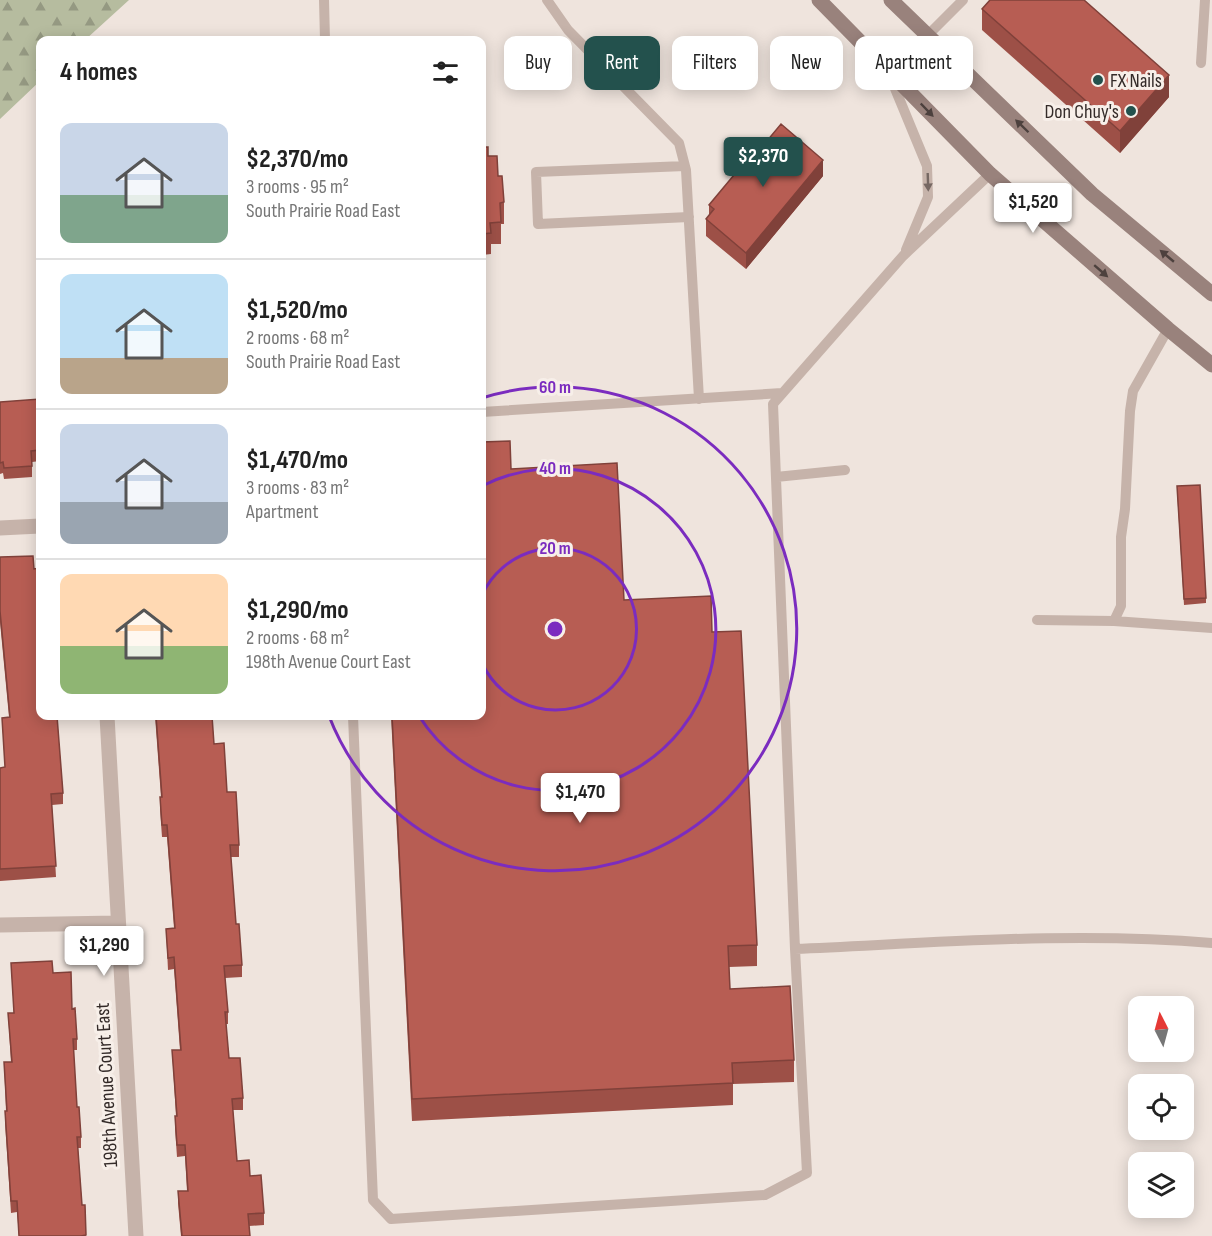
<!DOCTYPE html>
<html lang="en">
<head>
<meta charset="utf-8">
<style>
	body { margin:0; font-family:"Sofia Sans Condensed",sans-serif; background:#f2f2f2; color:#222; height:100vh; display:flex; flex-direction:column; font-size:22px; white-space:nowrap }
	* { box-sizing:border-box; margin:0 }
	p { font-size:20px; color:#767676 }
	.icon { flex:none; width:33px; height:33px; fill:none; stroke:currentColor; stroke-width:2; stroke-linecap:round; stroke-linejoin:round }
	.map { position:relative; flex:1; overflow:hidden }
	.side { position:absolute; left:36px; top:36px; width:450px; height:684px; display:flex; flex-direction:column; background:#fff; border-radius:12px; box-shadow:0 3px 15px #0003 }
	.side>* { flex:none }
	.top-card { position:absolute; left:504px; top:36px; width:570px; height:54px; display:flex; gap:12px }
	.needle { width:39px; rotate:354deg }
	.fabs { position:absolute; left:1128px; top:996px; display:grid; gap:12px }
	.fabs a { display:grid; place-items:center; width:66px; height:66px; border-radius:12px; background:#fff; box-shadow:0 3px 15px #0003; font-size:30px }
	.price { position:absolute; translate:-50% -51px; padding:0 14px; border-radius:6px; background:#fff; color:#222; font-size:20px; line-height:39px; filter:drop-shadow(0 2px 3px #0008) }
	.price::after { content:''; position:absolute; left:50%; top:36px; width:18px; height:14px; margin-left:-9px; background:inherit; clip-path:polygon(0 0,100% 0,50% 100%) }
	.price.on { background:#23514d; color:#fff }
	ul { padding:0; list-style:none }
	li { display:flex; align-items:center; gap:18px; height:150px; padding:0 24px }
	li+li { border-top:2px solid #e0e0e0 }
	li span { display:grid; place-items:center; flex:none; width:168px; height:120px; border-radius:12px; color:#555 }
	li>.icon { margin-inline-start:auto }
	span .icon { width:72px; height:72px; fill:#fffc; stroke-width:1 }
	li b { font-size:26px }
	h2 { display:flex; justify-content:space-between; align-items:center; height:72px; padding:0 24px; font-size:26px }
	.pill { padding:0 21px; border-radius:12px; background:#fff; box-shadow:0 3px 15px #0003; font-size:21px; line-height:54px }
	.pill.on { background:#23514d; color:#fff }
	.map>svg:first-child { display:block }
	.forest { fill:url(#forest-firs) }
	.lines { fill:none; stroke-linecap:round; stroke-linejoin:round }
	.service { stroke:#c6b3aa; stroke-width:10 }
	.minor { stroke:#c6b3aa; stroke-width:15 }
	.secondary { stroke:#99827c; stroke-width:15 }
	.wall { fill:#9d5047 }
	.shaded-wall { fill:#80413a }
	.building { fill:#b75d53; stroke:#80413a; stroke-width:1.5 }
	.oneway { fill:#4d413e }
	.oneway2 { fill:#766863 }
	.ring { fill:none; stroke:#7b2cbf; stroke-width:3 }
	.poi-dot { fill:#23514d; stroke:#f7efe9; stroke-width:2 }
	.labels { text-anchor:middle; stroke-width:6; stroke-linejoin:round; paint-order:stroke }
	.poi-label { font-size:20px; fill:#342b29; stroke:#f7efe9; text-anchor:start }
	.street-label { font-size:20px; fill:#342b29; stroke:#f7efe9 }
	.centre { fill:#7b2cbf; stroke:#f7efe9; stroke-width:3 }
	.ring-label { font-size:18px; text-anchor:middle; font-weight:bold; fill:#7b2cbf; stroke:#f7efe9; stroke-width:6; stroke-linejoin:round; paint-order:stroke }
</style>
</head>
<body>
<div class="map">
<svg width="1212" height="1236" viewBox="0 0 1212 1236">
	<defs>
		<pattern id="forest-firs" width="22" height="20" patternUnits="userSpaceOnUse" patternTransform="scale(1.5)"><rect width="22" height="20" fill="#b6bc9f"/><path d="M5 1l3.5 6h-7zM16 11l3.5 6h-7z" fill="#959982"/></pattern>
	</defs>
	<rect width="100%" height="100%" fill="#efe4dd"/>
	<path class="forest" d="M0,0H129L85,40H40V81L0,119Z"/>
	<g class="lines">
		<path class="service" d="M324,0L325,40
			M547,0L568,30L679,143L686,170L699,399
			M927,36L963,0
			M1201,63L1205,0
			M889,74L927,166L928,197L906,250
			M685,166L536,172L538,224L689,217
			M482,412L782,393
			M776,477L845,470
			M1037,620L1114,621L1212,628
			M1114,621L1121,606V537L1125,509L1130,411L1133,391L1168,329
			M353,716L373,1200L391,1219L765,1195L807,1173L795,949L773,404L903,256L990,174
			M795,949C934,943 1074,931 1212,943"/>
		<path class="minor" d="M0,528L40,526
			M107,716L136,1236
			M0,925L117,923"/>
		<path class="secondary" d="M819,0L990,174L1168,329L1212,365
			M891,0L1092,194L1212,294"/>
	</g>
	<path class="wall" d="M982,9L1169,97L1120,153L982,30Z
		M482,147L488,156L498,176L504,202V224H501V244H491V254L482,255Z
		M741,172L823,176L746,269L706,236V219L709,216V205Z
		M0,402L40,408V461L32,462V477L4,479L3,473L0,474Z
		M511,469L624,600L712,632L757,945V966L729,967L730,989L794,1060V1082L733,1084V1105L412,1121L391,716H482Z
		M1177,491L1206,598V603L1184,605Z
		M0,557L40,716H59H57L63,793V804L52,805L56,877L0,881V768L5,767L2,718L9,717L0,622Z
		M155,716H212L214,744L227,792L239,845V857H231L236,924L242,965V977L225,978L228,1012V1024H226L229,1058L243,1098V1110H233L237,1161L250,1176L264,1213V1225L249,1226L250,1236H181L178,1203V1191H187L185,1156L177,1157L175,1128V1116H176L172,1050H180L174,969L168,970L166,929L174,928L167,837H162L160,809V797H161Z
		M11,963L53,973L72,1009L77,1039V1050H73L77,1107L81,1137V1148H78L82,1205H85L86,1236H19L17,1212L11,1213L5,1123V1111H6L4,1062H11L8,1013H14Z"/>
	<path class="shaded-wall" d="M1169,75V97L1120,153V131Z
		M823,160V176L746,269V253Z"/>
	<path class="building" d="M990,0H1084L1169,75L1120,131L982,9Z
		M781,124L823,160L746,253L706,219L714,209L709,205L739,169L741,172Z
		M482,147H488V156H497L498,176H502L504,202L500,203L501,222L490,223L491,233L482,234Z
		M40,399V450L31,451L32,466L4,468L3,462L0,463V402Z
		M510,441L511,469L617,463L624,600L711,596L712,632L741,631L757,945L728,946L730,989L790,986L794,1060L732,1063L733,1083L412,1099L392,716H482V442Z
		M1200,485L1206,598L1184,599L1177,486Z
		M33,556L34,569L40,568V716H57L63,793L51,794L56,866L0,869V768L5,767L2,718L10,717L0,611V557Z
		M156,716H212L214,744L224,743L227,792H236L239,845H230L236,924H239L242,965L224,966L228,1012H225L229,1058H240L243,1098L232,1099L237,1161L249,1160L250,1176L261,1175L264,1213L248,1214L250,1236H182L178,1191H188L185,1145H177L175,1116H177L172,1050H181L174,957L168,958L166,929L175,928L167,825H162L160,797H162Z
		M52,961L53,973L71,972L72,1009L75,1008L77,1039H73L77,1107H79L81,1137H77L82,1205H85L86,1235L81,1236H19L17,1201H11L5,1111H7L4,1062H12L8,1013H14L11,963Z"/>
	<defs><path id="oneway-solid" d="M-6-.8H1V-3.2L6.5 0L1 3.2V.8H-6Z" transform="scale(1.5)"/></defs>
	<g class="oneway">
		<use href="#oneway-solid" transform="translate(927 110) rotate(46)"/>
		<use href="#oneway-solid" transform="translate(1022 126) rotate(-136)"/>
		<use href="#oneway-solid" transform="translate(1167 256) rotate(-140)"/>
		<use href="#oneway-solid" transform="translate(1101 271) rotate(41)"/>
	</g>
	<use class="oneway2" href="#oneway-solid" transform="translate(928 182) rotate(88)"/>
	<g class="ring">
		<path d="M482 595A81 81 0 1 1 482 663"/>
		<path d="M482 486A161 161 0 1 1 419 716"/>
		<path d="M482 398A242 242 0 1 1 329 716"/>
	</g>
	<g class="poi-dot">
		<circle cx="1098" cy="80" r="6"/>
		<circle cx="1131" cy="111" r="6"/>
	</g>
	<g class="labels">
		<g class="poi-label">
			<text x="1110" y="87">FX Nails</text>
			<text x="1119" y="118" text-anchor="end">Don Chuy's</text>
		</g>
		<g class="street-label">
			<text transform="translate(106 1085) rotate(-93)" y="7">198th Avenue Court East</text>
		</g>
	</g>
	<circle cx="555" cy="629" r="9" class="centre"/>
	<g class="ring-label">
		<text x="555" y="393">60 m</text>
		<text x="555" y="474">40 m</text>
		<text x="555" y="554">20 m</text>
	</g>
</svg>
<div class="fabs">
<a><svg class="needle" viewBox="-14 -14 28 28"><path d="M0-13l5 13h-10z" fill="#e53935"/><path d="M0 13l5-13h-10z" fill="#767676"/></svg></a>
<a><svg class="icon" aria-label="locate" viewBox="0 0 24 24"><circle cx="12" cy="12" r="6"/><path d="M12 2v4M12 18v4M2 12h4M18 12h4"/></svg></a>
<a><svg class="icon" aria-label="layers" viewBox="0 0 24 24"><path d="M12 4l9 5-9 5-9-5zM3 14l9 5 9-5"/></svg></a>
</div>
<b class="price on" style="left:763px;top:188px">$2,370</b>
<b class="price" style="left:1033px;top:234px">$1,520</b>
<b class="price" style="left:580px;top:824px">$1,470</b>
<b class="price" style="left:104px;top:977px">$1,290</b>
<div class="top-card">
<a class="pill">Buy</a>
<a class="pill on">Rent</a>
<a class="pill">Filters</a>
<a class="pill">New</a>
<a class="pill">Apartment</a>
</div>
<section class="side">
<h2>4 homes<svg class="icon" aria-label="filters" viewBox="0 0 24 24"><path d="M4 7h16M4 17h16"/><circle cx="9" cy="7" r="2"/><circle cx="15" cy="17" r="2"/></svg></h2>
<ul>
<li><span style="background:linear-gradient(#c9d6e8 60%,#7fa58c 0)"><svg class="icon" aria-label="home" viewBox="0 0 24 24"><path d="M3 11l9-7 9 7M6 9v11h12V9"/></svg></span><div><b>$2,370/mo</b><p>3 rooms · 95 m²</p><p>South Prairie Road East</p></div></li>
<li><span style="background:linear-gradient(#bfe0f5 70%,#b9a48a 0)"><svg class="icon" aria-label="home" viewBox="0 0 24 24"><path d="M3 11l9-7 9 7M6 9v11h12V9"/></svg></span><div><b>$1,520/mo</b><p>2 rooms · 68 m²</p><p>South Prairie Road East</p></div></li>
<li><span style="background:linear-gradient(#c9d6e8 65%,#9aa5b1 0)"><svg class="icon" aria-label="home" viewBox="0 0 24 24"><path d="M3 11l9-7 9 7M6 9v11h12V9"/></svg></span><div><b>$1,470/mo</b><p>3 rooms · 83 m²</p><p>Apartment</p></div></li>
<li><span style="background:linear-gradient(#ffd9b3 60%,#8fb573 0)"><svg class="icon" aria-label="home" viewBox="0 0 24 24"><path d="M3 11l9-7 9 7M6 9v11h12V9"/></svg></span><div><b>$1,290/mo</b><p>2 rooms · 68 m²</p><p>198th Avenue Court East</p></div></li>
</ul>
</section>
</div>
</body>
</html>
